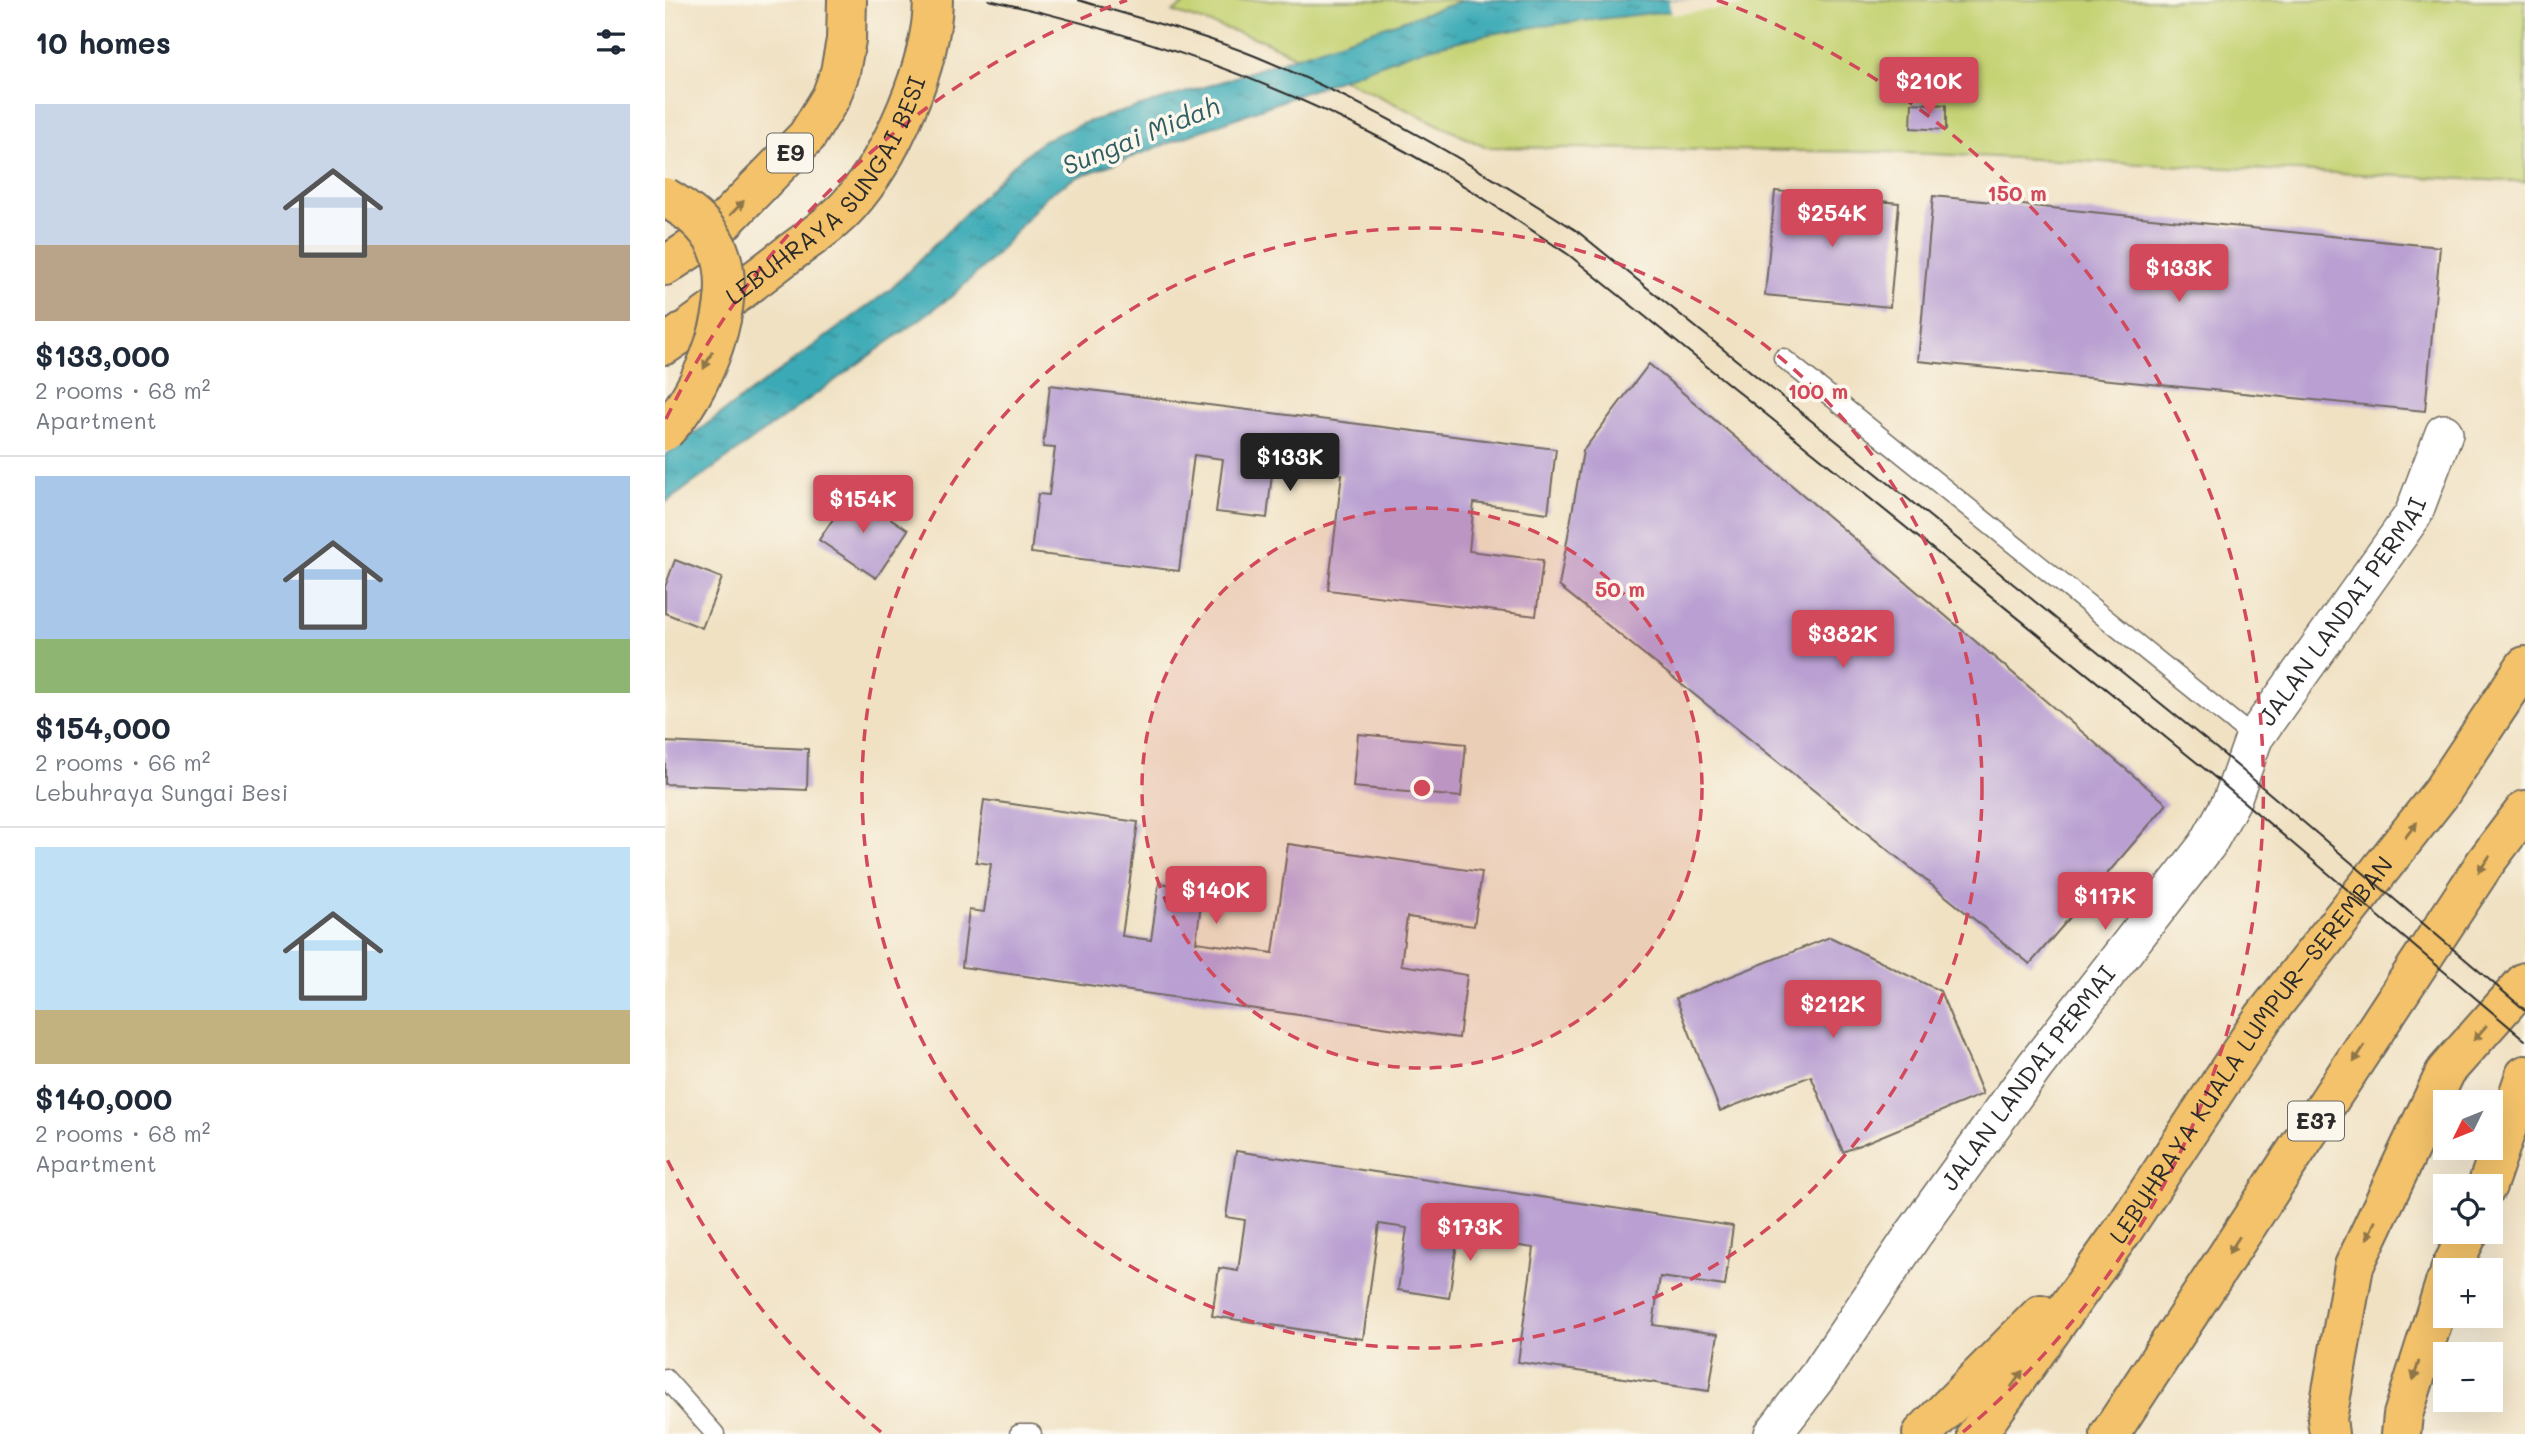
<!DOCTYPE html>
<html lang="en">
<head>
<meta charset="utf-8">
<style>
	body { margin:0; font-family:Mali,sans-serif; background:#f2f2f3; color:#1f2937; height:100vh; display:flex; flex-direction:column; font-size:26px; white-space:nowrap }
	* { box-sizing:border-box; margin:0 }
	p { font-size:23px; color:#747a83 }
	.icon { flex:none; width:38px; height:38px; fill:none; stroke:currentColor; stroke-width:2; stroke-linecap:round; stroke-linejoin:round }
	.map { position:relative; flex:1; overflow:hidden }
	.drawer { display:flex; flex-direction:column; background:#fff; width:665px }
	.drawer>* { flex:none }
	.needle { width:46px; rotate:227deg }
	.controls { position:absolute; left:1768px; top:1090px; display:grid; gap:14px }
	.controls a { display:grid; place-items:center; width:70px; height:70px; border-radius:0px; background:#fff; box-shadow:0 7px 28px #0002; font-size:35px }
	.price { position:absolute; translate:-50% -60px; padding:0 16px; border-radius:7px; background:#d1495b; color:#fff; font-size:23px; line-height:46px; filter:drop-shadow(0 2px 4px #0008) }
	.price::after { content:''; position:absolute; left:50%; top:42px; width:21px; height:16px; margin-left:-10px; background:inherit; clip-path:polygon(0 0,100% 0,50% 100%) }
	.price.on { background:#222; color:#fff }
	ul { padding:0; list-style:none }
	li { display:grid; align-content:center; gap:14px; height:371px; padding:0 35px }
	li+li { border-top:2px solid #e0e1e3 }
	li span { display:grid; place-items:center; height:217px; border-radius:0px; color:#555 }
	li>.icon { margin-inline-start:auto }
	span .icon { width:126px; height:126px; fill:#fffc; stroke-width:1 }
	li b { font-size:30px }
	h2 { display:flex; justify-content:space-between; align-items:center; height:84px; padding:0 35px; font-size:30px }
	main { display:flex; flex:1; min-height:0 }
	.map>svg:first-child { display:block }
	.green { fill:#c6d375; stroke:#787f50; stroke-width:2 }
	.water { fill:url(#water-ripples); stroke:#326a70; stroke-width:2 }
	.pier { fill:#f0e1c3 }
	.building { fill:#baa0d2 }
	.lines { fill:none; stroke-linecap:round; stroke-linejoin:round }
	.lane-casing { stroke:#706b60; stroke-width:21 }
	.street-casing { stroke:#706b60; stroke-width:40 }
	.highway-casing { stroke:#706b60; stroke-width:42 }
	.lane { stroke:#fff; stroke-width:18 }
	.street { stroke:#fff; stroke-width:37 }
	.highway { stroke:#f3c26a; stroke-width:38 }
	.tram { stroke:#2b2b2b; stroke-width:2 }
	.highway-bridge-casing { stroke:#706b60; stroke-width:42; stroke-linecap:butt }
	.highway-bridge { stroke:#f3c26a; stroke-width:38 }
	.oneway { fill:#8f764a }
	.ring { fill:none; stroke:#d1495b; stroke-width:3.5; stroke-dasharray:12 9 }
	.labels { text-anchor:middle; stroke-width:7; stroke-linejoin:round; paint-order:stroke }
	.shield { fill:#fbf7ec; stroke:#696865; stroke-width:2 }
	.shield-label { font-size:23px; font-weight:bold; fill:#2b2b2b }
	.street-label { font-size:24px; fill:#2b2b2b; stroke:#fbf7ec }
	.water-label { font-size:26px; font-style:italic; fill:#315e63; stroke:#fbf7ec }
	.centre { fill:#d1495b; stroke:#fbf7ec; stroke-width:3.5 }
	.ring-label { font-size:21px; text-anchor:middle; font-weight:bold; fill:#d1495b; stroke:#fbf7ec; stroke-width:7; stroke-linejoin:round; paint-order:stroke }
</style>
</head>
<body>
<main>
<section class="drawer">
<h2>10 homes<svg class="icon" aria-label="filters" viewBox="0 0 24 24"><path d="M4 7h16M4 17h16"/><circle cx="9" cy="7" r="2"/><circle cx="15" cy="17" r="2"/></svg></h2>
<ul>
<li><span style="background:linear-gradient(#c9d6e8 65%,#b9a48a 0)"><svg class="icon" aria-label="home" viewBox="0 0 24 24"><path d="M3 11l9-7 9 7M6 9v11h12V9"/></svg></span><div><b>$133,000</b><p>2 rooms · 68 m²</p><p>Apartment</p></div></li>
<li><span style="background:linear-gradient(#a9c7e8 75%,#8fb573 0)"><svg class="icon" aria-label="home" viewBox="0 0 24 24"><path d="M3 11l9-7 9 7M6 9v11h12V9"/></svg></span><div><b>$154,000</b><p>2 rooms · 66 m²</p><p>Lebuhraya Sungai Besi</p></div></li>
<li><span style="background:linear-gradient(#bfe0f5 75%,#c2b280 0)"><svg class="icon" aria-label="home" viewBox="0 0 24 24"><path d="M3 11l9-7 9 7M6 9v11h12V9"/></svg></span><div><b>$140,000</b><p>2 rooms · 68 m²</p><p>Apartment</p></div></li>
</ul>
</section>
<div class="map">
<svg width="1860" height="1434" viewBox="0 0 1860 1434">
	<defs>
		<pattern id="water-ripples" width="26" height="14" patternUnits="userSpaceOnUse" patternTransform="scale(1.75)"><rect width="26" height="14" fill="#3aaab6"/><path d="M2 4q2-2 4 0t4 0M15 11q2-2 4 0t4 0" fill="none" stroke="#318b94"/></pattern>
	</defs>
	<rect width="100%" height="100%" fill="#fbf7ec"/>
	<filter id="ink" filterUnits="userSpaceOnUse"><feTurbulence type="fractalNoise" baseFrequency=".0143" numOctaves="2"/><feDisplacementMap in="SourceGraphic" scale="14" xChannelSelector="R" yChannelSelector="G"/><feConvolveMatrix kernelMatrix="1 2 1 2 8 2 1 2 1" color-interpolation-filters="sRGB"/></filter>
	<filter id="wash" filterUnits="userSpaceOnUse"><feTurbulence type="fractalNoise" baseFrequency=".00686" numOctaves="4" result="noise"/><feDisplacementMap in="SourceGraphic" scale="28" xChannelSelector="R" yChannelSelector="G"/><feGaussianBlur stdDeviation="1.57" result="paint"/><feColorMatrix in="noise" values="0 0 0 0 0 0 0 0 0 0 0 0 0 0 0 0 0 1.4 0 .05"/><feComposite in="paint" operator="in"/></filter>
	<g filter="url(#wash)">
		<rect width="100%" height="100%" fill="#f0e1c3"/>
		<path class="green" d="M525,0H1860V182L1222,152L820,147L597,40L508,12Z"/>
		<path class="water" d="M799,0H1101L875,26L820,35L751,51L410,178L381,196L329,257L287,296L0,503V455L226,289L347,166L379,140L419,123L546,85Z"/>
		<path class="pier" d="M1004,0H1104L1101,3L1006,15Z"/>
		<g id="blocks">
			<path class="building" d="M1247,103L1281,105V130L1246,128Z
				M1110,191L1234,203L1225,307L1100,295Z
				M1268,196L1775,247L1760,411L1253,361Z
				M984,364L1502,804L1365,964L894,586L918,451Z
				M385,385L891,449L883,513L809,503L804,551L878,560L871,616L663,590L677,474L608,465L602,518L551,512L558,459L529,455L514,571L366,553L373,494L384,495L390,448L378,447Z
				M186,492L243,530L211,578L154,540Z
				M10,560L57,578L37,628L0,613V587Z
				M693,734L801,744L796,797L688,787Z
				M0,742L143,749L142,790L0,784Z
				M319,800L473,822L457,936L486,940L494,883L538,889L531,942L608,953L623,844L817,872L809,926L742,917L736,965L802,975L794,1038L297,967L304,910L319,912L326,864L311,862Z
				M1165,937L1275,991L1318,1094L1178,1152L1146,1076L1055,1111L1011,998Z
				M571,1151L1068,1226L1060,1286L995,1277L988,1325L1053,1334L1044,1391L853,1362L869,1248L793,1237L784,1298L733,1290L742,1228L714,1224L698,1339L547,1316L554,1268L573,1271L580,1220L561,1217Z"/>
		</g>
	</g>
	<g filter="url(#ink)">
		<use href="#blocks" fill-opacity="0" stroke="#706b60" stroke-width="2"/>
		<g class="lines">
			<defs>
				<path id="lane" d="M1118,358L1589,738
					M0,1378L50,1434
					M354,1434H367"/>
				<g id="street">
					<path id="s1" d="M1108,1434L1155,1373L1248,1235L1370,1066L1542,845L1567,800L1589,738L1748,515L1779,433"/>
				</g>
				<g id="highway">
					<path d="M0,266L44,237L142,136L166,97L175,72L181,40L182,0"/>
					<path id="s2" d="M0,345C42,317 81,287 121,256C142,240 166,225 184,205C227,157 267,64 268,0"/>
					<path d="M1822,1186L1860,1075"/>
					<path d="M1785,1270L1804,1232"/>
					<path d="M1257,1434L1376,1314"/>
					<path id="s3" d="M1312,1434L1459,1229L1598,1018L1775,794L1860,666"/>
					<path d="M1445,1434L1820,863L1860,810"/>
					<path d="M1664,1434L1662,1419L1689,1266L1781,1071L1860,982"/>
					<path d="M1736,1434L1738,1415L1780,1283"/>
				</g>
			</defs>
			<use href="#lane" class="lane-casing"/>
			<use href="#street" class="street-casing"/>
			<use href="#highway" class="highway-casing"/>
			<use href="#lane" class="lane"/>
			<use href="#street" class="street"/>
			<use href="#highway" class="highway"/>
			<path class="tram" d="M324,0C463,31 598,76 723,142C786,175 845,216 904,255L1541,770L1860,1040
				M413,0C472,18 533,33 590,56C704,103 809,165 912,231L1557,753L1860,1010"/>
			<defs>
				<path id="highway-bridge" d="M0,197C22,210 42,224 53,248C76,301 37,393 0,431"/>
			</defs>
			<use href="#highway-bridge" class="highway-bridge-casing"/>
			<use href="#highway-bridge" class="highway-bridge"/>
		</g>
		<defs><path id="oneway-solid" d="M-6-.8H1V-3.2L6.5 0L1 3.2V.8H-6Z" transform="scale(1.75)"/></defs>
		<g class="oneway">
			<use href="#oneway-solid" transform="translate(72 208) rotate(-46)"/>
			<use href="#oneway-solid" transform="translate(43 360) rotate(117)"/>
			<use href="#oneway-solid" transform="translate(1746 830) rotate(-52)"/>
			<use href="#oneway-solid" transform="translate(1819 864) rotate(125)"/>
			<use href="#oneway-solid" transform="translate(1815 1033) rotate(131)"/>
			<use href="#oneway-solid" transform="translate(1694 1054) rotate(123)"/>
			<use href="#oneway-solid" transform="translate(1706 1230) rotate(115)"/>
			<use href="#oneway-solid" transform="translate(1569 1245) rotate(123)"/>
			<use href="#oneway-solid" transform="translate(1751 1371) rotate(107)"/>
			<use href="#oneway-solid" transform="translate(1352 1379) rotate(-54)"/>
		</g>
	</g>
	<circle cx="757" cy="788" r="280" fill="#d1495b" fill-opacity=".12"/>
	<g class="ring">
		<circle cx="757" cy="788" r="280"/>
		<circle cx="757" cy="788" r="560"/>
		<path d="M216 1432A841 841 0 0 1 1 1157M1 419A841 841 0 0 1 462 0M1052 0A841 841 0 0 1 1298 1432"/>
	</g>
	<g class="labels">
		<g class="shield">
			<rect x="102" y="133.5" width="46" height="39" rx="5"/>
			<rect x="1623" y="1101.5" width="56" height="39" rx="5"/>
		</g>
		<g class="shield-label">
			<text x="125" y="161">E9</text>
			<text x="1651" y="1129">E37</text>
		</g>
		<g class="street-label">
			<text dy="8" stroke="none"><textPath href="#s2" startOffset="228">LEBUHRAYA SUNGAI BESI</textPath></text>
			<text dy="8" stroke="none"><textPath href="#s1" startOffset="1004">JALAN LANDAI PERMAI</textPath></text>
			<text dy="8" stroke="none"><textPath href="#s3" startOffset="472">LEBUHRAYA KUALA LUMPUR–SEREMBAN</textPath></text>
			<text dy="8" stroke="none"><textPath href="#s1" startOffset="438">JALAN LANDAI PERMAI</textPath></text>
		</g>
		<g class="water-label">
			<text transform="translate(476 136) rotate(-22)" y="9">Sungai Midah</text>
		</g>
	</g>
	<circle cx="757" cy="788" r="10" class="centre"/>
	<g class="ring-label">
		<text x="1352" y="201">150 m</text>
		<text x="1153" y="399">100 m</text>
		<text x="955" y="597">50 m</text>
	</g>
</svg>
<div class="controls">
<a><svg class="needle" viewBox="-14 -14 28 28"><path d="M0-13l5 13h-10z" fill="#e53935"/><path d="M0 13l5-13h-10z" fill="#747a83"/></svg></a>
<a><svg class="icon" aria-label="locate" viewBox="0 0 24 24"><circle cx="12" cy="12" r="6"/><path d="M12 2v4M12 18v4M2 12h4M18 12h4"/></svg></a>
<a>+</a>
<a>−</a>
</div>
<b class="price" style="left:1264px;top:117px">$210K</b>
<b class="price" style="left:1167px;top:249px">$254K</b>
<b class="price" style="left:1514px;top:304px">$133K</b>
<b class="price on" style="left:625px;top:493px">$133K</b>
<b class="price" style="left:198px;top:535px">$154K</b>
<b class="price" style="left:1178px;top:670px">$382K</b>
<b class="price" style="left:551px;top:926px">$140K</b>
<b class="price" style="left:1440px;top:932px">$117K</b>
<b class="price" style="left:1168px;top:1040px">$212K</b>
<b class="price" style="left:805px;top:1263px">$173K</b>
</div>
</main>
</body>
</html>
